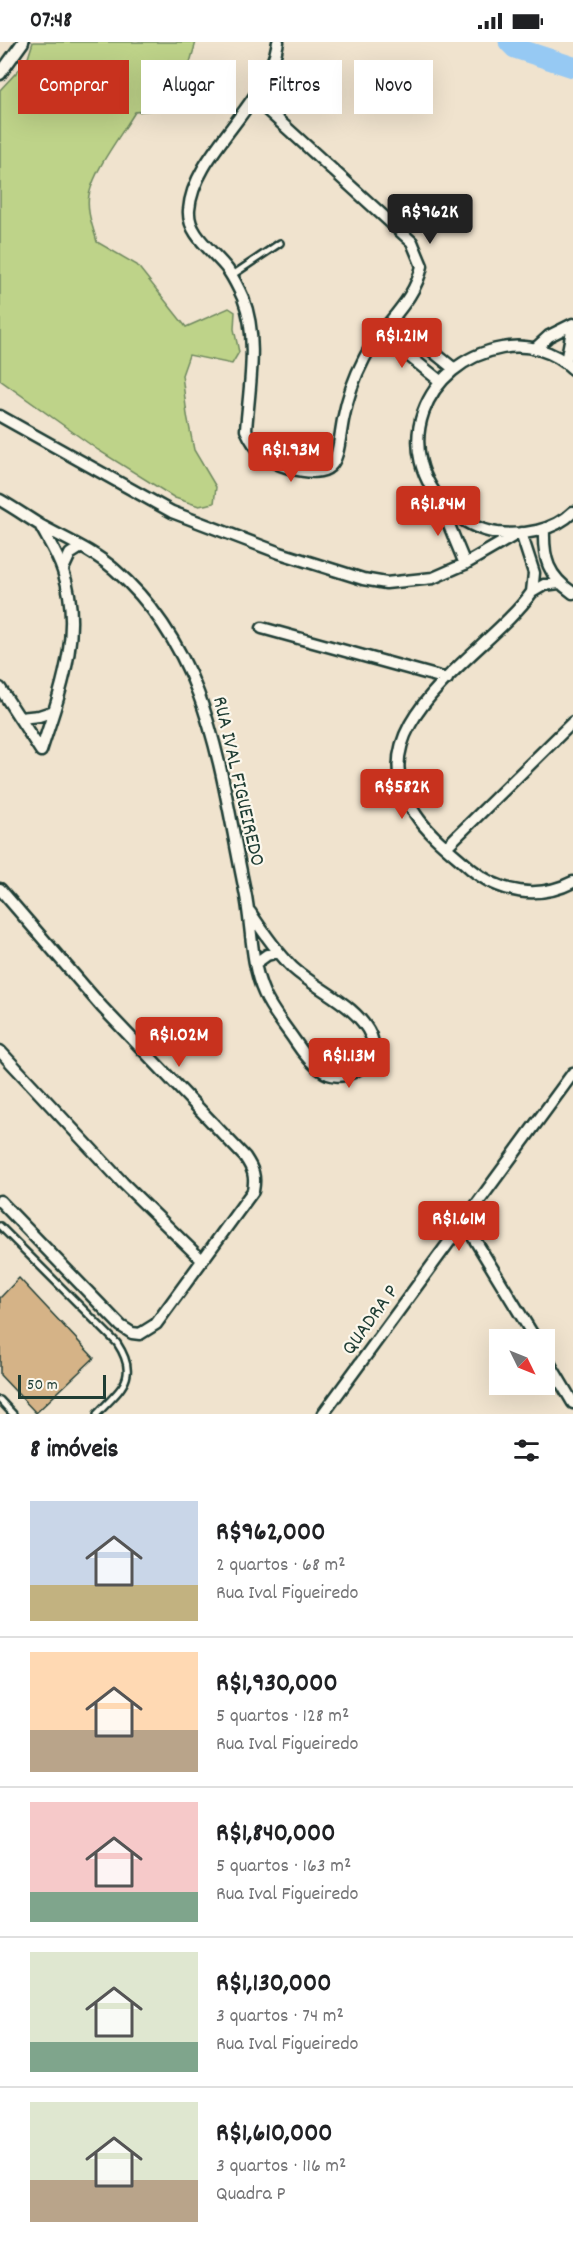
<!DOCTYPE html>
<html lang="pt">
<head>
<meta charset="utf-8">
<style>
	body { margin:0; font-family:Dekko,sans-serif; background:#f2f2f2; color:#202124; height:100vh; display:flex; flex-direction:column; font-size:22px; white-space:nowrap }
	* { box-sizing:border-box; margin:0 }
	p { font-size:20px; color:#757577 }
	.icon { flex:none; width:33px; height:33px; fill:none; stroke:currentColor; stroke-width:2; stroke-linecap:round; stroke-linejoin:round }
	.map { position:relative; height:1372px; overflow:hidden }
	.sheet { display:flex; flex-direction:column; background:#fff; flex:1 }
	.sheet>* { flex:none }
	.hud { position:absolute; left:18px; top:18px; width:537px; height:54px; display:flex; gap:12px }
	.needle { width:39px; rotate:133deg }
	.fabs { position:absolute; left:489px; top:1287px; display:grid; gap:12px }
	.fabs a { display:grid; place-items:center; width:66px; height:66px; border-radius:0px; background:#fff; box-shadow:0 6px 24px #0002; font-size:30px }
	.scale { position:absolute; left:18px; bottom:15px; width:88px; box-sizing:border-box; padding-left:6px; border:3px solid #1f3d34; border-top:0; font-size:16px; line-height:21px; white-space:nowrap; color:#1f3d34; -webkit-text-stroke:4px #fbf7ec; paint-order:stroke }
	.price { position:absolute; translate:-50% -51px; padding:0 14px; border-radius:6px; background:#c8321e; color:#fff; font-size:20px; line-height:39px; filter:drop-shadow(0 2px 3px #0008) }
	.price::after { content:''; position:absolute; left:50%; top:36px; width:18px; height:14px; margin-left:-9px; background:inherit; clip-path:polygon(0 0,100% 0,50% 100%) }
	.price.active { background:#222; color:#fff }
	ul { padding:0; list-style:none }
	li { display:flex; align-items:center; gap:18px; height:150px; padding:0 30px }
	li+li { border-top:2px solid #e0e0e0 }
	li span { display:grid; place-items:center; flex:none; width:168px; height:120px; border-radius:0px; color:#555 }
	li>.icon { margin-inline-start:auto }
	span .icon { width:72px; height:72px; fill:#fffc; stroke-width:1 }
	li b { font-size:26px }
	h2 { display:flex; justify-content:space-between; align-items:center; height:72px; padding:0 30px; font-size:26px }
	.tag { padding:0 21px; border-radius:0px; background:#fff; box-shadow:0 6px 24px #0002; font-size:21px; line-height:54px }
	.tag.active { background:#c8321e; color:#fff }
	.status { display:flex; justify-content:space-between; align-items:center; height:42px; padding:0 30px; background:#fff; direction:ltr }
	.status svg { height:16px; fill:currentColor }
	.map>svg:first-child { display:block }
	.green { fill:#bed389; stroke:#6e885e; stroke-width:1.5 }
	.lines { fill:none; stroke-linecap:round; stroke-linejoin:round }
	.river { stroke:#96c9f3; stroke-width:21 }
	.building { fill:#d5b387; stroke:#1f3d34; stroke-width:1.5 }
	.lane-casing { stroke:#1f3d34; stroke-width:10 }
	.street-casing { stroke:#1f3d34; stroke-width:15 }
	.lane { stroke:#fbf7ec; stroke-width:5 }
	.street { stroke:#fbf7ec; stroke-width:10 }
	.labels { text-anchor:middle; stroke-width:4.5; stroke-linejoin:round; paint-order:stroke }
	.street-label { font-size:21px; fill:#1f3d34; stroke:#fbf7ec }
</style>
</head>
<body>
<div class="status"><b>07:48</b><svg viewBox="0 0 49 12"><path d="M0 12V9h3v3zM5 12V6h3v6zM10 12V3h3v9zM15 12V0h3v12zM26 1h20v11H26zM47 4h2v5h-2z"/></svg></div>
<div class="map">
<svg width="573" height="1372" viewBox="0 0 573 1372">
	<rect width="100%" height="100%" fill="#f0e3ce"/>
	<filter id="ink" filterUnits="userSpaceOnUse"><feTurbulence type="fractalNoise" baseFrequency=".0167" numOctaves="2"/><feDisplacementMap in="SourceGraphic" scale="12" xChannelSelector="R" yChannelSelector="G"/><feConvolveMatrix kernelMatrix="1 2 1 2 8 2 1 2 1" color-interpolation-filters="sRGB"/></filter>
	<g filter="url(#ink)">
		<path class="green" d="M33,0H196L189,24L153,68L135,70C120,95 96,124 89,153C86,169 93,185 97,200L137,223L186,285L229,266L235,270L234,287L239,310L232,322L189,313L182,333L187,373L194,408L216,445L214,461L199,464L175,456L98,408L0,338V48L27,19Z"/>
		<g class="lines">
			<path class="river" d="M509,0L515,6L573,25"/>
		</g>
		<path class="building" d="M19,1236L94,1316L36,1371L0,1333V1256Z"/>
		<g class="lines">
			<defs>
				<path id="lane" d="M231,234L280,201
					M0,1184L117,1301C140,1336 121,1346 97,1372
					M0,1358L13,1372"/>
				<path id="street" d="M0,32L23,0
					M255,57L412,200L422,224C414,262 381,283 364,317C354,336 347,357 343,378C336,417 340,439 289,426C267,420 255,408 246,388C249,346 259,296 243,256C239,247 234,237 228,228C215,210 187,193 189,168C193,111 268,63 278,0
					M394,278L453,326
					M382,292L440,339
					M537,305L549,294L573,282
					M566,320L573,283
					M573,327C554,309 528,301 502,306C424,320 388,409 449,467C462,479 478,488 497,491C522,494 554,489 573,470
					M0,374L172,470L280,511L363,537L386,541L433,536L465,522L515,493
					M0,458C14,466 27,475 40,483C65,497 92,508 114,527C211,611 220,731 245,849C252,882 250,920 264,951C271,968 285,984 295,999C302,1010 316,1027 328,1032C350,1040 381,1018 371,994C358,963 317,948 293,926C276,909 263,890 250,870
					M439,459L465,522
					M40,483C48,498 58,513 63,529C84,590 60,650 41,709
					M544,487C543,517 548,534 573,551
					M521,491L534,531L532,550C488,613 350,682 416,773C430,794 452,810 471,827C500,851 538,858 573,840
					M63,527L70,512L81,505
					M532,550L544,543L559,541
					M262,586L447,637
					M0,646L41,709
					M20,676L39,674L54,669
					M446,805L573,680
					M0,847L102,965L245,1115C253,1127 256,1134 253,1149L156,1282L140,1292L132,1291L121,1284L0,1159
					M256,921L267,913L278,910
					M0,1009L123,1141L202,1218
					M464,1180L536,1298
					M544,1312L573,1361
					M323,1372L573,1031"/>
			</defs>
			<use href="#lane" class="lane-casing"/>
			<use href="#street" class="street-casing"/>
			<use href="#lane" class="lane"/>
			<use href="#street" class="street"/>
		</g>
	</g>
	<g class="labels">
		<g class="street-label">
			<text transform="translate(240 739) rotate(77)" y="7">RUA IVAL FIGUEIREDO</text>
			<text transform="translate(369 1277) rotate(-54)" y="7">QUADRA P</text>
		</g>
	</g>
</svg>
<div class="fabs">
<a><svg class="needle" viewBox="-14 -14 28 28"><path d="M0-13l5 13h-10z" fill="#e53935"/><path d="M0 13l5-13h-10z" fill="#757577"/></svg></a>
</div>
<div class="scale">50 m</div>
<b class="price active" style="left:430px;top:203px">R$962K</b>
<b class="price" style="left:402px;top:327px">R$1.21M</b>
<b class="price" style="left:291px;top:441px">R$1.93M</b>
<b class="price" style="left:438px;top:495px">R$1.84M</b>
<b class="price" style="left:402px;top:778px">R$582K</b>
<b class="price" style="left:179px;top:1026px">R$1.02M</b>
<b class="price" style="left:349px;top:1047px">R$1.13M</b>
<b class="price" style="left:459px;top:1210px">R$1.61M</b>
<div class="hud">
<a class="tag active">Comprar</a>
<a class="tag">Alugar</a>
<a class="tag">Filtros</a>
<a class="tag">Novo</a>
</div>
</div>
<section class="sheet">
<h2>8 imóveis<svg class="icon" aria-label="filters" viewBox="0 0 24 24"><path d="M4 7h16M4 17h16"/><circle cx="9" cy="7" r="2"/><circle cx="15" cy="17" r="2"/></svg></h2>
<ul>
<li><span style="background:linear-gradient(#c9d6e8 70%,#c2b280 0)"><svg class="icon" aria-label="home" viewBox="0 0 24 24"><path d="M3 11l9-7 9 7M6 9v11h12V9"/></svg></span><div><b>R$962,000</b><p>2 quartos · 68 m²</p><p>Rua Ival Figueiredo</p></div></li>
<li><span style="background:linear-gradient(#ffd9b3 65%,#b9a48a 0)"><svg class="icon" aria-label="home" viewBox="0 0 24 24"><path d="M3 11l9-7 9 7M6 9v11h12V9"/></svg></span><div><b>R$1,930,000</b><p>5 quartos · 128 m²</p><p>Rua Ival Figueiredo</p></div></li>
<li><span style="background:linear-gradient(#f6c9c9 75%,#7fa58c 0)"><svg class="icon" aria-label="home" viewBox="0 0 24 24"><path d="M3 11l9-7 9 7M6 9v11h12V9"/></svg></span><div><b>R$1,840,000</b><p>5 quartos · 163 m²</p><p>Rua Ival Figueiredo</p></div></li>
<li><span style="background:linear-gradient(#dfe7d0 75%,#7fa58c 0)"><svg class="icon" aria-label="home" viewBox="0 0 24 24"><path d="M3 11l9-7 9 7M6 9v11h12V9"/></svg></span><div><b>R$1,130,000</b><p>3 quartos · 74 m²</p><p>Rua Ival Figueiredo</p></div></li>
<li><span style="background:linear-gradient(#dfe7d0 65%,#b9a48a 0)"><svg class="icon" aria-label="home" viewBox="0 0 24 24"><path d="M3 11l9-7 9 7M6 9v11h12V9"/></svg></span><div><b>R$1,610,000</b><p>3 quartos · 116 m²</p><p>Quadra P</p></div></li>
</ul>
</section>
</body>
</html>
